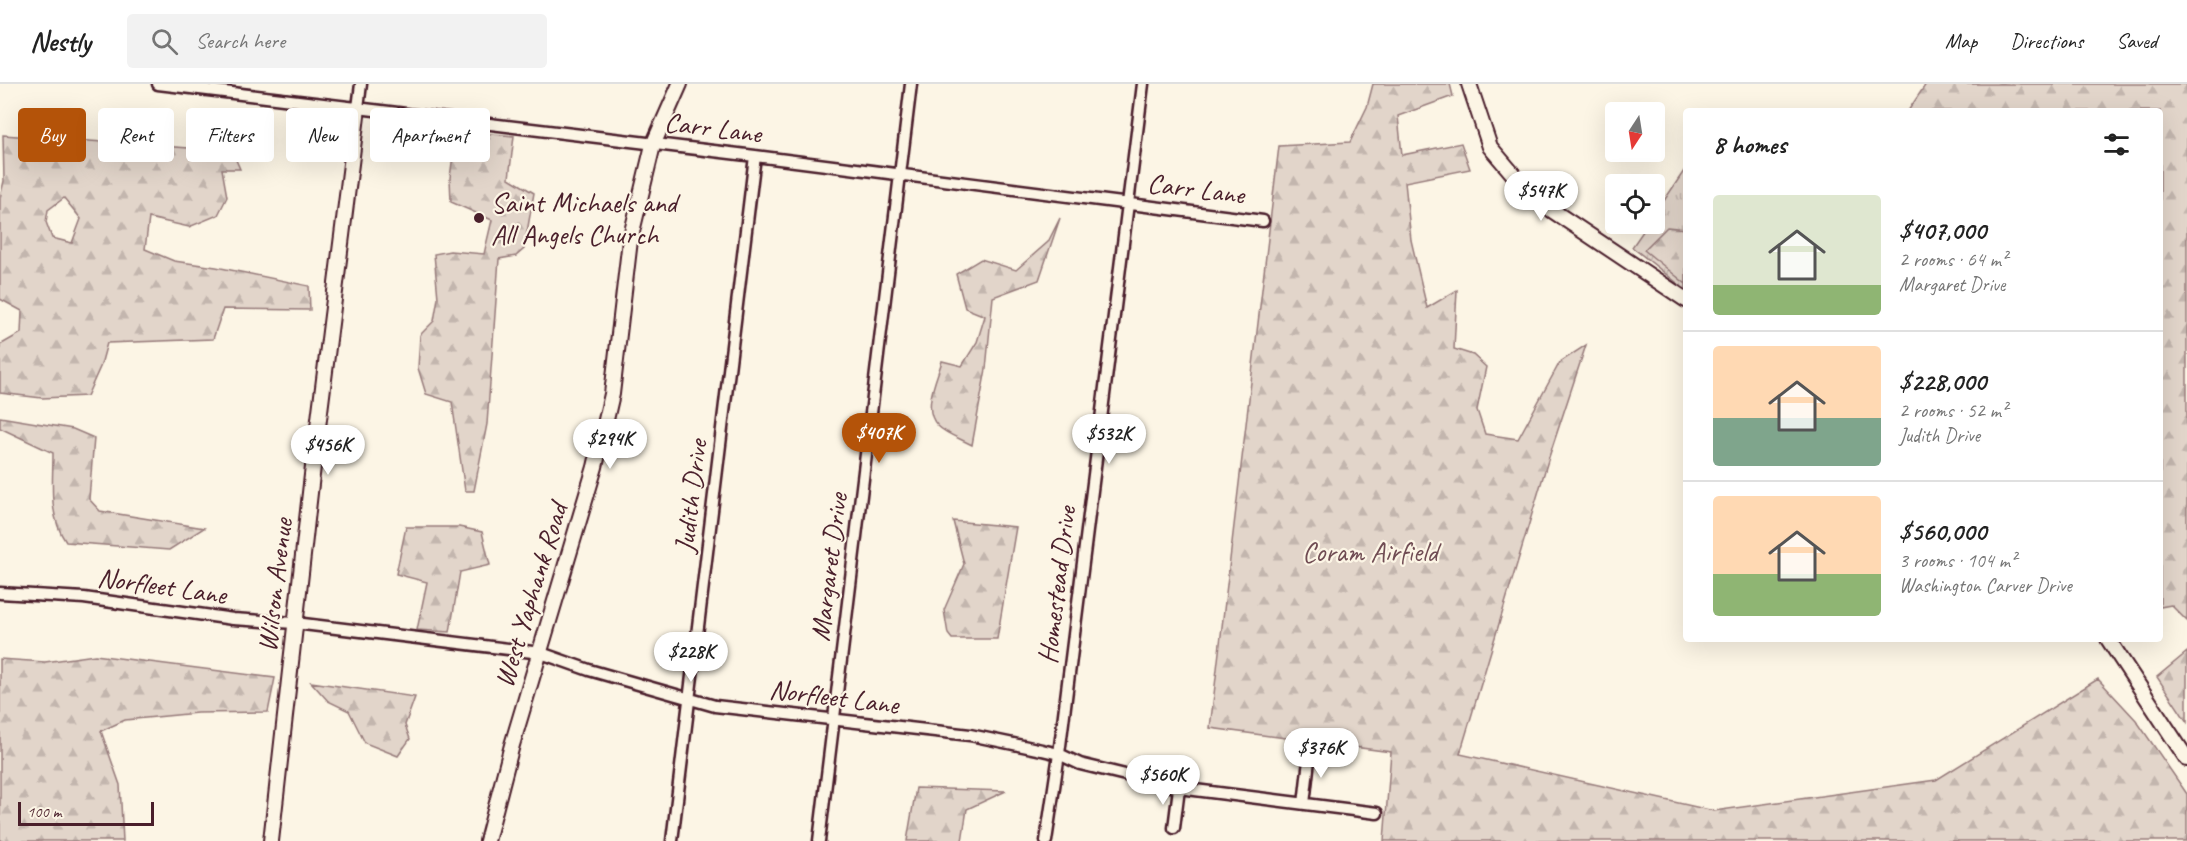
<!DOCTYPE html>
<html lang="en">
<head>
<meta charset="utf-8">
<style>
	body { margin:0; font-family:Caveat,sans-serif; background:#f2f2f2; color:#222; height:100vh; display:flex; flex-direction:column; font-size:22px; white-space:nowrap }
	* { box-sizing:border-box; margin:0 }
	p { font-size:20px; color:#767676 }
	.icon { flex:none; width:33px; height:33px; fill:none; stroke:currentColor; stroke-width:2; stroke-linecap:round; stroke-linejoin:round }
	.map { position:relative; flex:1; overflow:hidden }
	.sheet { position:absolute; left:1683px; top:24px; width:480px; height:534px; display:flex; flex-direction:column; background:#fff; border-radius:6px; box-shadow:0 6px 24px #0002 }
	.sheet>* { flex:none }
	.banner { position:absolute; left:18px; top:24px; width:570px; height:54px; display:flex; gap:12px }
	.needle { width:39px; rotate:192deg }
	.fabs { position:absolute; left:1605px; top:18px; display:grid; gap:12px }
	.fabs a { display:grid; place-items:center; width:60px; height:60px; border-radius:6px; background:#fff; box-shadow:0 6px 24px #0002; font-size:30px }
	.scale { position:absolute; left:18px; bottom:15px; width:136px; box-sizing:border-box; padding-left:6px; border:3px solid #4a1f2b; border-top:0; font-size:16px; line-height:21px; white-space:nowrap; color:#4a1f2b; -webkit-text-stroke:4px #fcf5e5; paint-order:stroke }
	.price { position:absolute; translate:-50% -51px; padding:0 14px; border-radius:21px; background:#fff; color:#222; font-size:20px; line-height:39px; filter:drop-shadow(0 2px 3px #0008) }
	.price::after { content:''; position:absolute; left:50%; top:36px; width:18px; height:14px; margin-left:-9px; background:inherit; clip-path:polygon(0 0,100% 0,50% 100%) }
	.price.on { background:#b45309; color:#fff }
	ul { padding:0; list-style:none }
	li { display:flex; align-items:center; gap:18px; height:150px; padding:0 30px }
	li+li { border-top:2px solid #e0e0e0 }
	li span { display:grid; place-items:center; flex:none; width:168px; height:120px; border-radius:6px; color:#555 }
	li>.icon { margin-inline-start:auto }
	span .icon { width:72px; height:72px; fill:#fffc; stroke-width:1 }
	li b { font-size:26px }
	h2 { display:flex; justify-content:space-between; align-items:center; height:72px; padding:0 30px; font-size:26px }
	.tag { padding:0 21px; border-radius:6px; background:#fff; box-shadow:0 6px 24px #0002; font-size:21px; line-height:54px }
	.tag.on { background:#b45309; color:#fff }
	header { display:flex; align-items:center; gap:36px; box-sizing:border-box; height:84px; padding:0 30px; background:#fff; border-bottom:2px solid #e0e0e0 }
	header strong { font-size:28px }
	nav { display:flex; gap:33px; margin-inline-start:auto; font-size:21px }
	.search { width:420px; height:54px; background:#f2f2f2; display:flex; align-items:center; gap:15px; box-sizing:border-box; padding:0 21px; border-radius:6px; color:#767676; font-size:22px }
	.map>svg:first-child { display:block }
	.grass { fill:url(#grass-tufts); stroke:#967a7a; stroke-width:1.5 }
	.forest { fill:url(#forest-firs); stroke:#967a7a; stroke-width:1.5; fill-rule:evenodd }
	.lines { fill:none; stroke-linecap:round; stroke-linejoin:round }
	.street-casing { stroke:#4a1f2b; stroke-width:15 }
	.secondary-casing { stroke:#4a1f2b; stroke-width:18 }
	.street { stroke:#fcf5e5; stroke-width:10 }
	.secondary { stroke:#fcf5e5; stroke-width:14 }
	.poi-dot { fill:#4a1f2b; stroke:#fcf5e5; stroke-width:2 }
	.labels { text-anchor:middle; stroke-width:4.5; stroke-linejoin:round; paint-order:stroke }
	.street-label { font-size:28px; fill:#4a1f2b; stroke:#fcf5e5 }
	.poi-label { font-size:28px; fill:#4a1f2b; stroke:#fcf5e5; text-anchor:start }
	.park-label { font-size:28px; fill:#704c53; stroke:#fcf5e5 }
</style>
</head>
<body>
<header>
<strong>Nestly</strong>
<div class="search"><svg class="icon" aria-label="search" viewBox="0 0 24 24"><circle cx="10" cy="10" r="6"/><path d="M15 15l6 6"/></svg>Search here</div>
<nav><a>Map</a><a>Directions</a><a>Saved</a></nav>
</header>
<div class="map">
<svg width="2187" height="757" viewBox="0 0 2187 757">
	<defs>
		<pattern id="grass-tufts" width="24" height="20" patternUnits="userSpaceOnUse" patternTransform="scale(1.5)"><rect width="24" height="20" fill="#e2d5ca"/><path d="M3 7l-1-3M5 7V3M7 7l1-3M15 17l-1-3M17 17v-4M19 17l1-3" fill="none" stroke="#c3b6ae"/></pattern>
		<pattern id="forest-firs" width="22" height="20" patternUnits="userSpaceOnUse" patternTransform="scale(1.5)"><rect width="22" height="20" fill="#e2d5ca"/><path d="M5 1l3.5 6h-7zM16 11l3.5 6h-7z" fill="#c3b6ae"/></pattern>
	</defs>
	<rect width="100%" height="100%" fill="#fcf5e5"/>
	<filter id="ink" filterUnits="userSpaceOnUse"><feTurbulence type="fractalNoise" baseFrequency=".0167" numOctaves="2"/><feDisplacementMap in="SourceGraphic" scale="12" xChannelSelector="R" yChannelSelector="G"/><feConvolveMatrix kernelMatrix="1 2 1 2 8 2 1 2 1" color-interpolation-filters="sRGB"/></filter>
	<g filter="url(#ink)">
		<path class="grass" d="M1686,84V206L1632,163L1648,140H1654L1655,130Z"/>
		<path class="forest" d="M1373,0H1450L1453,12L1398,32L1402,71L1461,59L1470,85L1405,98L1411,156L1427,224L1457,206L1454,265L1473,271L1486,283L1477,326L1485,350L1518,355L1560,278L1586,261L1549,373L1460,670L1714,727L1936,696L2098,595L2136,636L2187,710V757H1384L1391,668L1210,644L1279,62L1350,58L1367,23Z
			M1926,0H2187V537L2171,521L2160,523V27H1908Z
			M456,47L514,52L509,94L534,109L524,165L516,172L499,175L487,340L474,407H465L452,318L426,310L418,284L420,251L434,237L438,214L434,170L450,167L484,170L492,136L451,118L450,94Z
			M3,51L232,67L240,85H222L227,113L218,131L189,143L149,134L145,165L174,177L216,183L309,202L310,226L223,225L213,255L107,259L101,281L87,312L42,314L0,309V261L21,249L22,227L0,215V114L4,97ZM64,114L81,135L72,159L52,154L46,138L48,126Z
			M1060,134L1039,196L993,213L986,285L972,361C961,355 946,350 938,342C921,325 937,295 942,277L962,282L977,258L985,232L965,224L956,190L981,175L1016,186L1048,158Z
			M1667,143L1686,145V200L1644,166Z
			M0,333L73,345L94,354L89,415L100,427L204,444L169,466L66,458C48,432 53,400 53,369L0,344Z
			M953,437L1016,443L997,555H952L948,550L944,526L964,480Z
			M406,443H459L482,448L490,481L460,488L450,548L417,546L427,498L396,490Z
			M2187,568V638L2157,593Z
			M95,571L275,594L268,628L197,629L125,636L101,647L120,701L123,757H0V575L45,578Z
			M311,598L415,613L405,641L410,655L398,672L365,659L349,627L328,617Z
			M916,704L1006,707L967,725L962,757H907Z"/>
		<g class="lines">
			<defs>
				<path id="street" d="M158,0L755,72L1263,137
					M358,24L361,0
					M0,509L84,514L233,535L295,539L541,569L589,586L715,622L970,651L1042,666L1059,670L1080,680L1179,704L1377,729
					M1304,720L1310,667
					M1174,744L1179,704
					M672,757L755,72
					M819,757L911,0
					M1046,757L1059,670L1143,0"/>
				<path id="secondary" d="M1469,0L1490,63L1524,103L1550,125L1686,216
					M2108,555L2187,675
					M271,757L312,391L358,24
					M487,757L512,661L595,383L612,310L630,156L653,61L680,0"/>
			</defs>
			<use href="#street" class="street-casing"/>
			<use href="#secondary" class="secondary-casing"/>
			<use href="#street" class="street"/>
			<use href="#secondary" class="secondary"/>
		</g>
	</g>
	<circle class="poi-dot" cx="479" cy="134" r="6"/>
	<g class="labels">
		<g class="street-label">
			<text transform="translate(713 43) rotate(7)" y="10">Carr Lane</text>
			<text transform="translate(1196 104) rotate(7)" y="10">Carr Lane</text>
			<text transform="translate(690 412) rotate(-83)" y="10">Judith Drive</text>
			<text transform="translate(828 483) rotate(-83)" y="10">Margaret Drive</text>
			<text transform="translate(162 501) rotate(8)" y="10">Norfleet Lane</text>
			<text transform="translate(274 501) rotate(-83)" y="10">Wilson Avenue</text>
			<text transform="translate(1056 501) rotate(-83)" y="10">Homestead Drive</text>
			<text transform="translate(530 511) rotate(-73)" y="10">West Yaphank Road</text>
			<text transform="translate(834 612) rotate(7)" y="10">Norfleet Lane</text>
		</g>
		<g class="poi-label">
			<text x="491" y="128">Saint Michaels and<tspan x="491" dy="32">All Angels Church</tspan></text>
		</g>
		<g class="park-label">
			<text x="1370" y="477">Coram Airfield</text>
		</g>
	</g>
</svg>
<div class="fabs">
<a><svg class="needle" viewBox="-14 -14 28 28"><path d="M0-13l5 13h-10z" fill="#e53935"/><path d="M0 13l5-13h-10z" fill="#767676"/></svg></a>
<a><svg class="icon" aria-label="locate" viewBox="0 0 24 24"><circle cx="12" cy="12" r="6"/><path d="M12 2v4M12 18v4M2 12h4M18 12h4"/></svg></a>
</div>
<div class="scale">100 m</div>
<b class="price" style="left:1541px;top:138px">$547K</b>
<b class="price on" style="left:879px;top:380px">$407K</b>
<b class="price" style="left:1109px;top:381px">$532K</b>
<b class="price" style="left:610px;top:386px">$294K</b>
<b class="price" style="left:328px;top:392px">$456K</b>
<b class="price" style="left:691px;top:599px">$228K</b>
<b class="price" style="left:1321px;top:695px">$376K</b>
<b class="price" style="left:1163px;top:722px">$560K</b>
<div class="banner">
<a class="tag on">Buy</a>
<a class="tag">Rent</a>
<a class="tag">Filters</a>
<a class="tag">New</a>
<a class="tag">Apartment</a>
</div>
<section class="sheet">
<h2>8 homes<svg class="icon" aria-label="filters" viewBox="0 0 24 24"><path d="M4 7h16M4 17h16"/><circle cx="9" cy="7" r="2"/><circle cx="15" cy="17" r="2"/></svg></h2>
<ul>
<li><span style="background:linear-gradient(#dfe7d0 75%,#8fb573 0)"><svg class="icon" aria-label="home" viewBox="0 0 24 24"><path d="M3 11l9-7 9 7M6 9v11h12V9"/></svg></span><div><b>$407,000</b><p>2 rooms · 64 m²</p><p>Margaret Drive</p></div></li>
<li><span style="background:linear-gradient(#ffd9b3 60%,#7fa58c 0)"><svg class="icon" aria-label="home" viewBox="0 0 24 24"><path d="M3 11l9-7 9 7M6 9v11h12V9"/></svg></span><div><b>$228,000</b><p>2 rooms · 52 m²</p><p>Judith Drive</p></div></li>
<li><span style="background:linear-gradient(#ffd9b3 65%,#8fb573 0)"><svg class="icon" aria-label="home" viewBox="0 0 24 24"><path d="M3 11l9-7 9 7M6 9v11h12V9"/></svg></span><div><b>$560,000</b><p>3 rooms · 104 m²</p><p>Washington Carver Drive</p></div></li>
</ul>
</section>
</div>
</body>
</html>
